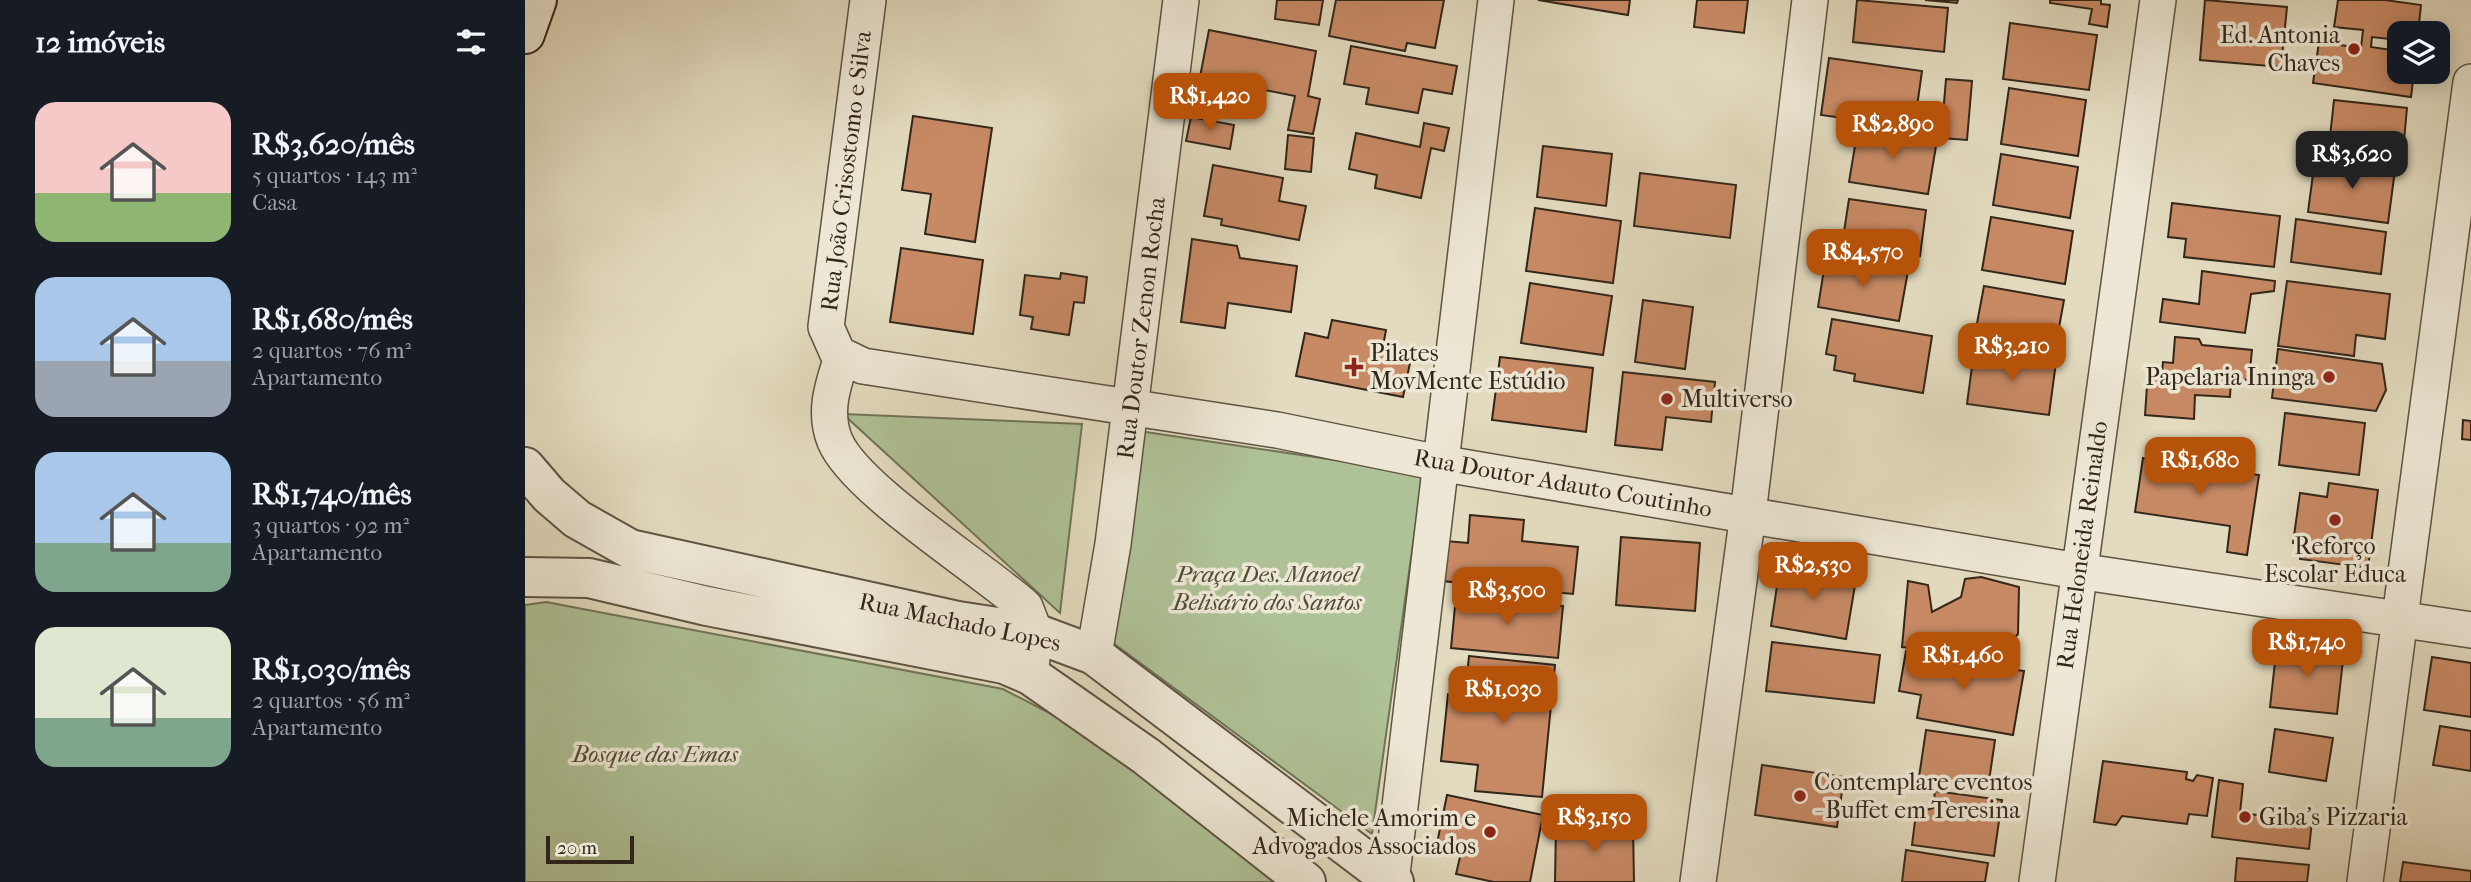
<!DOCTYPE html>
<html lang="pt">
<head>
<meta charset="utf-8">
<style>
	body { margin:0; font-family:"IM FELL French Canon",serif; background:#242831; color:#f1f3f6; height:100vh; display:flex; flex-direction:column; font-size:26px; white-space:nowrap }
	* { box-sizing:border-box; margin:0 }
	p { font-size:23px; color:#9ea1a6 }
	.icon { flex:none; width:38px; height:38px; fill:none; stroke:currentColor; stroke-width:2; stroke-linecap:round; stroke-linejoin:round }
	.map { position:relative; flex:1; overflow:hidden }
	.drawer { display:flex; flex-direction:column; background:#171b24; width:525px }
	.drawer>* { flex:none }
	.buttons { position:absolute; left:1862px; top:21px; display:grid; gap:14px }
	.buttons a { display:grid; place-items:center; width:63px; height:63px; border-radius:14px; background:#171b24; box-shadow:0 4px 18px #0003; font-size:35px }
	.scale { position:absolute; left:21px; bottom:18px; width:88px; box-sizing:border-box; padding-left:7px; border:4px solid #32261a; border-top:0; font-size:19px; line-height:24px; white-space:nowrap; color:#32261a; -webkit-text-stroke:5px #ede8d5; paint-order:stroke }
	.price { position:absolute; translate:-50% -60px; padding:0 16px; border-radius:14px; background:#b45309; color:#fff; font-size:23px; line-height:46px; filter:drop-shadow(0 2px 4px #0008) }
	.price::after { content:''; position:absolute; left:50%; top:42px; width:21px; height:16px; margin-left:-10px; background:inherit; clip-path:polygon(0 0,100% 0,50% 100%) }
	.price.active { background:#222; color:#fff }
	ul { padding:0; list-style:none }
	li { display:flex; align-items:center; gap:21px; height:175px; padding:0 35px }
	li span { display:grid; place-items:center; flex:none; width:196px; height:140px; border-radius:21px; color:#555 }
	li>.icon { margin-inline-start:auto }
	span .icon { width:84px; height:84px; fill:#fffc; stroke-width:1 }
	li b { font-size:30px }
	h2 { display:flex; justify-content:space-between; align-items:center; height:84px; padding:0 35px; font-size:30px }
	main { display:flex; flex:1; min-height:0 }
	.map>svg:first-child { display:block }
	.green { fill:#afc196; stroke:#707458; stroke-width:2 }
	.building { fill:#c88a65; stroke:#32261a; stroke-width:2 }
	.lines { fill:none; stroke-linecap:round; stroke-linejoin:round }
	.minor-casing { stroke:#5e5343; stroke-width:38 }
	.tertiary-casing { stroke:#5e5343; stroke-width:42 }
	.secondary-casing { stroke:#32261a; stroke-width:42 }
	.minor { stroke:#ede8d5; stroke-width:35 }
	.tertiary { stroke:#ede8d5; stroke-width:38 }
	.secondary { stroke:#ede8d5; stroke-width:38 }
	.poi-dot { fill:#8f2418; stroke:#ede8d5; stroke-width:2.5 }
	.labels { text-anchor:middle; stroke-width:7; stroke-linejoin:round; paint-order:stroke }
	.poi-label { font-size:24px; fill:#32261a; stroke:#ede8d5; text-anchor:start }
	.street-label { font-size:24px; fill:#32261a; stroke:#ede8d5 }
	.park-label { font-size:24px; font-style:italic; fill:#514d39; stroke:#ede8d5 }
</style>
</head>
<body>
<main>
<section class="drawer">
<h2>12 imóveis<svg class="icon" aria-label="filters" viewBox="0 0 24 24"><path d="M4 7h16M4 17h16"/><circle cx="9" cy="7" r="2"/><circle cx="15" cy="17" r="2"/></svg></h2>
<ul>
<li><span style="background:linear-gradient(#f6c9c9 65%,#8fb573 0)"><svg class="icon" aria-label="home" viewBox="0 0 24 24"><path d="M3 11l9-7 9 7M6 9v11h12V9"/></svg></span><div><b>R$3,620/mês</b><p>5 quartos · 143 m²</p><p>Casa</p></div></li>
<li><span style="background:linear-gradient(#a9c7e8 60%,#9aa5b1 0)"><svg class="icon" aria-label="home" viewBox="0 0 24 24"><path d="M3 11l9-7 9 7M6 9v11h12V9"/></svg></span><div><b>R$1,680/mês</b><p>2 quartos · 76 m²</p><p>Apartamento</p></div></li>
<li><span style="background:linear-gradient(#a9c7e8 65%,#7fa58c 0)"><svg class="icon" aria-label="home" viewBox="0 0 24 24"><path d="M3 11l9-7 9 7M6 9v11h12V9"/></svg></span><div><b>R$1,740/mês</b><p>3 quartos · 92 m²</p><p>Apartamento</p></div></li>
<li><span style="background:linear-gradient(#dfe7d0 65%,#7fa58c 0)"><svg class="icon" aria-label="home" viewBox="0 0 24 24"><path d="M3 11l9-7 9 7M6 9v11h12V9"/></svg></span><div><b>R$1,030/mês</b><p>2 quartos · 56 m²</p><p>Apartamento</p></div></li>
</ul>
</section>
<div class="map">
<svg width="1946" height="882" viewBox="0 0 1946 882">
	<rect width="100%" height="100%" fill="#e3dbbf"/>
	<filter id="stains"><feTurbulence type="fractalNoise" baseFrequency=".00286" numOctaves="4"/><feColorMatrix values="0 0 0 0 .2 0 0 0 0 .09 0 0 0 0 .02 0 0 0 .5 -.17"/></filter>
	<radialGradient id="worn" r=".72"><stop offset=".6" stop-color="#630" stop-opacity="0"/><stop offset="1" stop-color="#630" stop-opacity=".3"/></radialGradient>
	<path class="green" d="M318,414L557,424L535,613Z
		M614,431L898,473L847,834L584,640Z
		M21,602L478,689L561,732L755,882H0V605Z"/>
	<path class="building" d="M752,0H798L794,25L750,19Z
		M811,0H919L910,48L882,43L880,51L804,36Z
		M1013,0H1105L1103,15Z
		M1172,0H1223L1219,33L1169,27Z
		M1332,0L1423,8L1419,52L1328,42Z
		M1400,0H1433L1432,3Z
		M1525,0H1576V4L1585,5L1582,27L1564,24L1567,9L1525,3Z
		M1680,0L1762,7L1756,67L1675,60Z
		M1813,0H1860L1896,5L1893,33H1874V40L1847,37L1846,47L1874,51V72H1889L1886,97L1788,83L1794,42L1836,48L1838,30L1809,27Z
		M1485,23L1572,35L1564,90L1478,79Z
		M684,30L791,51L783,96L795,99L788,134L763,130L770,96L675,77Z
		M826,46L932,66L927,94L898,89L893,113L841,104L844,88L819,84Z
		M1304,58L1397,71L1389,128L1296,115Z
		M1421,79L1447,81L1442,140L1416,138Z
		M1484,88L1561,100L1553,156L1476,144Z
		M1809,100L1882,108L1877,163L1803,155Z
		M388,116L467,128L450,242L400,234L406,194L377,190Z
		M666,117L709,125L705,149L661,141Z
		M899,123L924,128L919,151L906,148L896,198L850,188L852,175L824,169L831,133L895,147Z
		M1333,128L1412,140L1403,194L1324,182Z
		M763,135L789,138L786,172L760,169Z
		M1018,146L1087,154L1081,206L1012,197Z
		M1476,154L1553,167L1545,218L1468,205Z
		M1790,159L1870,170L1863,223L1783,212Z
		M688,165L758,178L754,201L781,206L774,240L696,225L697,219L679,216Z
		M1115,173L1211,185L1205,238L1109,226Z
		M1324,199L1401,210L1395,256L1317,245Z
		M1647,203L1755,216L1749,267L1659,257L1661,239L1643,237Z
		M1010,208L1096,221L1088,283L1001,271Z
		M1466,217L1548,231L1540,284L1457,270Z
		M1771,219L1861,232L1856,274L1766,262Z
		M667,239L712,246L715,258L772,266L766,312L703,303L700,328L656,322Z
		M376,248L458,260L448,334L365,322Z
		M1301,257L1383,271L1374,321L1293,307Z
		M1677,271L1750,281L1749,291L1726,294L1720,333L1635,322L1638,299L1674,304Z
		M536,273L562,277L559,303L549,302L544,335L506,329L508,317L495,315L500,275L535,279Z
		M1762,281L1865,294L1860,339L1831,335L1829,356L1753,346Z
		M1005,283L1087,296L1078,355L996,343Z
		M1459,286L1539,300L1530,349L1450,334Z
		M1118,300L1168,307L1160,369L1110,362Z
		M1307,319L1407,336L1398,393L1329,381L1330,374L1309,370L1311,356L1301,354Z
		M807,320L861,330L857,352L886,358L878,397L771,376L780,333L803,338Z
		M1650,337L1674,339L1677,345L1727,350L1724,380L1706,379L1705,397L1670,395L1669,419L1620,415L1623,371L1637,372L1638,362L1648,363Z
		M1753,349L1857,364L1861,390L1851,411L1747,398Z
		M1449,351L1531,362L1524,415L1442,404Z
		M975,357L1068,368L1061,432L967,420Z
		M1098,372L1190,382L1186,422L1141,417L1137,450L1090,445Z
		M1760,413L1840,423L1834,475L1754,465Z
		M1938,420L1946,421V440L1937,439Z
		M1618,458L1734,475L1722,555L1702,552L1705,526L1610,512Z
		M1804,483L1853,490L1843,568L1775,559L1778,545L1768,543L1775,493L1802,497Z
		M945,515L999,520L997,541L1053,547L1048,594L917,581L921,541L943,543Z
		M1096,537L1175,543L1170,611L1091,605Z
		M1255,566L1331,579L1321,639L1246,626Z
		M1456,577L1494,587L1493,634L1470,658L1377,647L1383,581L1403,585L1407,612L1436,597L1440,579Z
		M931,596L1038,606L1033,658L926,648Z
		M1247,642L1355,655L1349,703L1241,691Z
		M1752,644L1819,651L1812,714L1745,707Z
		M1381,651L1499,671L1488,735L1392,718L1396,695L1374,691Z
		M944,656L1030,665L1017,797L950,791L953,765L916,761L923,694L958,697L960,678L942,676Z
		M1907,657L1946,663V717L1899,710Z
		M1915,726L1946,731V771L1908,765Z
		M1750,729L1808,738L1801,781L1744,772Z
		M1401,730L1470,740L1463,788L1394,777Z
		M1578,761L1662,772L1661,779L1668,781L1672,775L1688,778L1682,816L1664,814L1662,824L1597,816L1591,825L1569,822Z
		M1237,765L1319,777L1312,827L1230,815Z
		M1694,780L1718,784L1715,813L1787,821L1784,849L1687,837Z
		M1410,791L1477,800L1469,856L1387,845L1391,813L1408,808Z
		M922,795L1018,815L1005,882H969L931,874L936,853L911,848Z
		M1031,825L1108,826L1109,882H1030Z
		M1381,850L1463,863L1460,882H1377Z
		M1712,858L1784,865L1782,882H1710Z
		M1878,862L1946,871V882H1875Z"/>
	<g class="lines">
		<defs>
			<path id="minor" d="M343,0L301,327L313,354L338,366L752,430L914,463L1553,571L1946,630
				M317,357C308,385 298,412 310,441C330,489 455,567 500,607L510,633L505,675
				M569,655L588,544L656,0
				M866,882L971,0
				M1173,882L1223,514L1285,0
				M1512,882L1633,0
				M1840,882L1946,82"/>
			<path id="tertiary" d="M0,467L24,495L52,519L105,549L433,621L510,633L569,655L869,882
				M0,577L64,578L182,606L479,664L505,675L621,756L781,882"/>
			<path id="secondary" d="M0,34L12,0"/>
		</defs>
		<use href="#minor" class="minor-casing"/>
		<use href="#tertiary" class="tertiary-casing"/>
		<use href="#secondary" class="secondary-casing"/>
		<use href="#minor" class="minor"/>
		<use href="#tertiary" class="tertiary"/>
		<use href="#secondary" class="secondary"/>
	</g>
	<g class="poi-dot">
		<circle cx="1829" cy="49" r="7"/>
		<path d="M825.5 356.5h7v7h7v7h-7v7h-7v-7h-7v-7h7z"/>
		<circle cx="1804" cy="377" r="7"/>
		<circle cx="1142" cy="399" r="7"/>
		<circle cx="1810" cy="520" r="7"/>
		<circle cx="1275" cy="796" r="7"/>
		<circle cx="1720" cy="817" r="7"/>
		<circle cx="965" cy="832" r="7"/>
	</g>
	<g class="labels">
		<g class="poi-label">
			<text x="1815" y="43" text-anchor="end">Ed. Antonia<tspan x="1815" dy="28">Chaves</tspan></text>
			<text x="845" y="361">Pilates<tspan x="845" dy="28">MovMente Estúdio</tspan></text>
			<text x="1790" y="385" text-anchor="end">Papelaria Ininga</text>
			<text x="1156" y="407">Multiverso</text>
			<text x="1810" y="554" text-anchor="middle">Reforço<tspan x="1810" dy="28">Escolar Educa</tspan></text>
			<text x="1289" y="790">Contemplare eventos<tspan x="1289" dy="28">- Buffet em Teresina</tspan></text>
			<text x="1734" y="825">Giba's Pizzaria</text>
			<text x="951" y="826" text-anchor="end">Michele Amorim e<tspan x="951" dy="28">Advogados Associados</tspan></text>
		</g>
		<g class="street-label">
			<text transform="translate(321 171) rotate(-83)" y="8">Rua João Crisostomo e Silva</text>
			<text transform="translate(616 328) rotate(-83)" y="8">Rua Doutor Zenon Rocha</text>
			<text transform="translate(1038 483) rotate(10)" y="8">Rua Doutor Adauto Coutinho</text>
			<text transform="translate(1557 545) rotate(-82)" y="8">Rua Heloneida Reinaldo</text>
			<text transform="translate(435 622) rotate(12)" y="8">Rua Machado Lopes</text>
		</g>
		<g class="park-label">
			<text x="742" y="582">Praça Des. Manoel<tspan x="742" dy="28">Belisário dos Santos</tspan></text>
			<text x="130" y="762">Bosque das Emas</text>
		</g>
	</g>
	<rect width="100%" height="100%" filter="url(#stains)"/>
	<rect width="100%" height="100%" fill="url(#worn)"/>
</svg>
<div class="buttons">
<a><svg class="icon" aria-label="layers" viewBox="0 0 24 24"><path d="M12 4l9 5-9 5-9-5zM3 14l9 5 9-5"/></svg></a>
</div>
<div class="scale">20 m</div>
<b class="price" style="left:685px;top:133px">R$1,420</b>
<b class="price" style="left:1368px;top:161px">R$2,890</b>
<b class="price active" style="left:1827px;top:191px">R$3,620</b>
<b class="price" style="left:1338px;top:289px">R$4,570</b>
<b class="price" style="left:1487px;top:383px">R$3,210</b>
<b class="price" style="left:1675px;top:497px">R$1,680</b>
<b class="price" style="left:1288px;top:602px">R$2,530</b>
<b class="price" style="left:982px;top:627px">R$3,500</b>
<b class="price" style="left:1782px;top:679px">R$1,740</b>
<b class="price" style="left:1438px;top:692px">R$1,460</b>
<b class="price" style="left:978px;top:726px">R$1,030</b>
<b class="price" style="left:1069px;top:854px">R$3,150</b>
</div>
</main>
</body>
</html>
